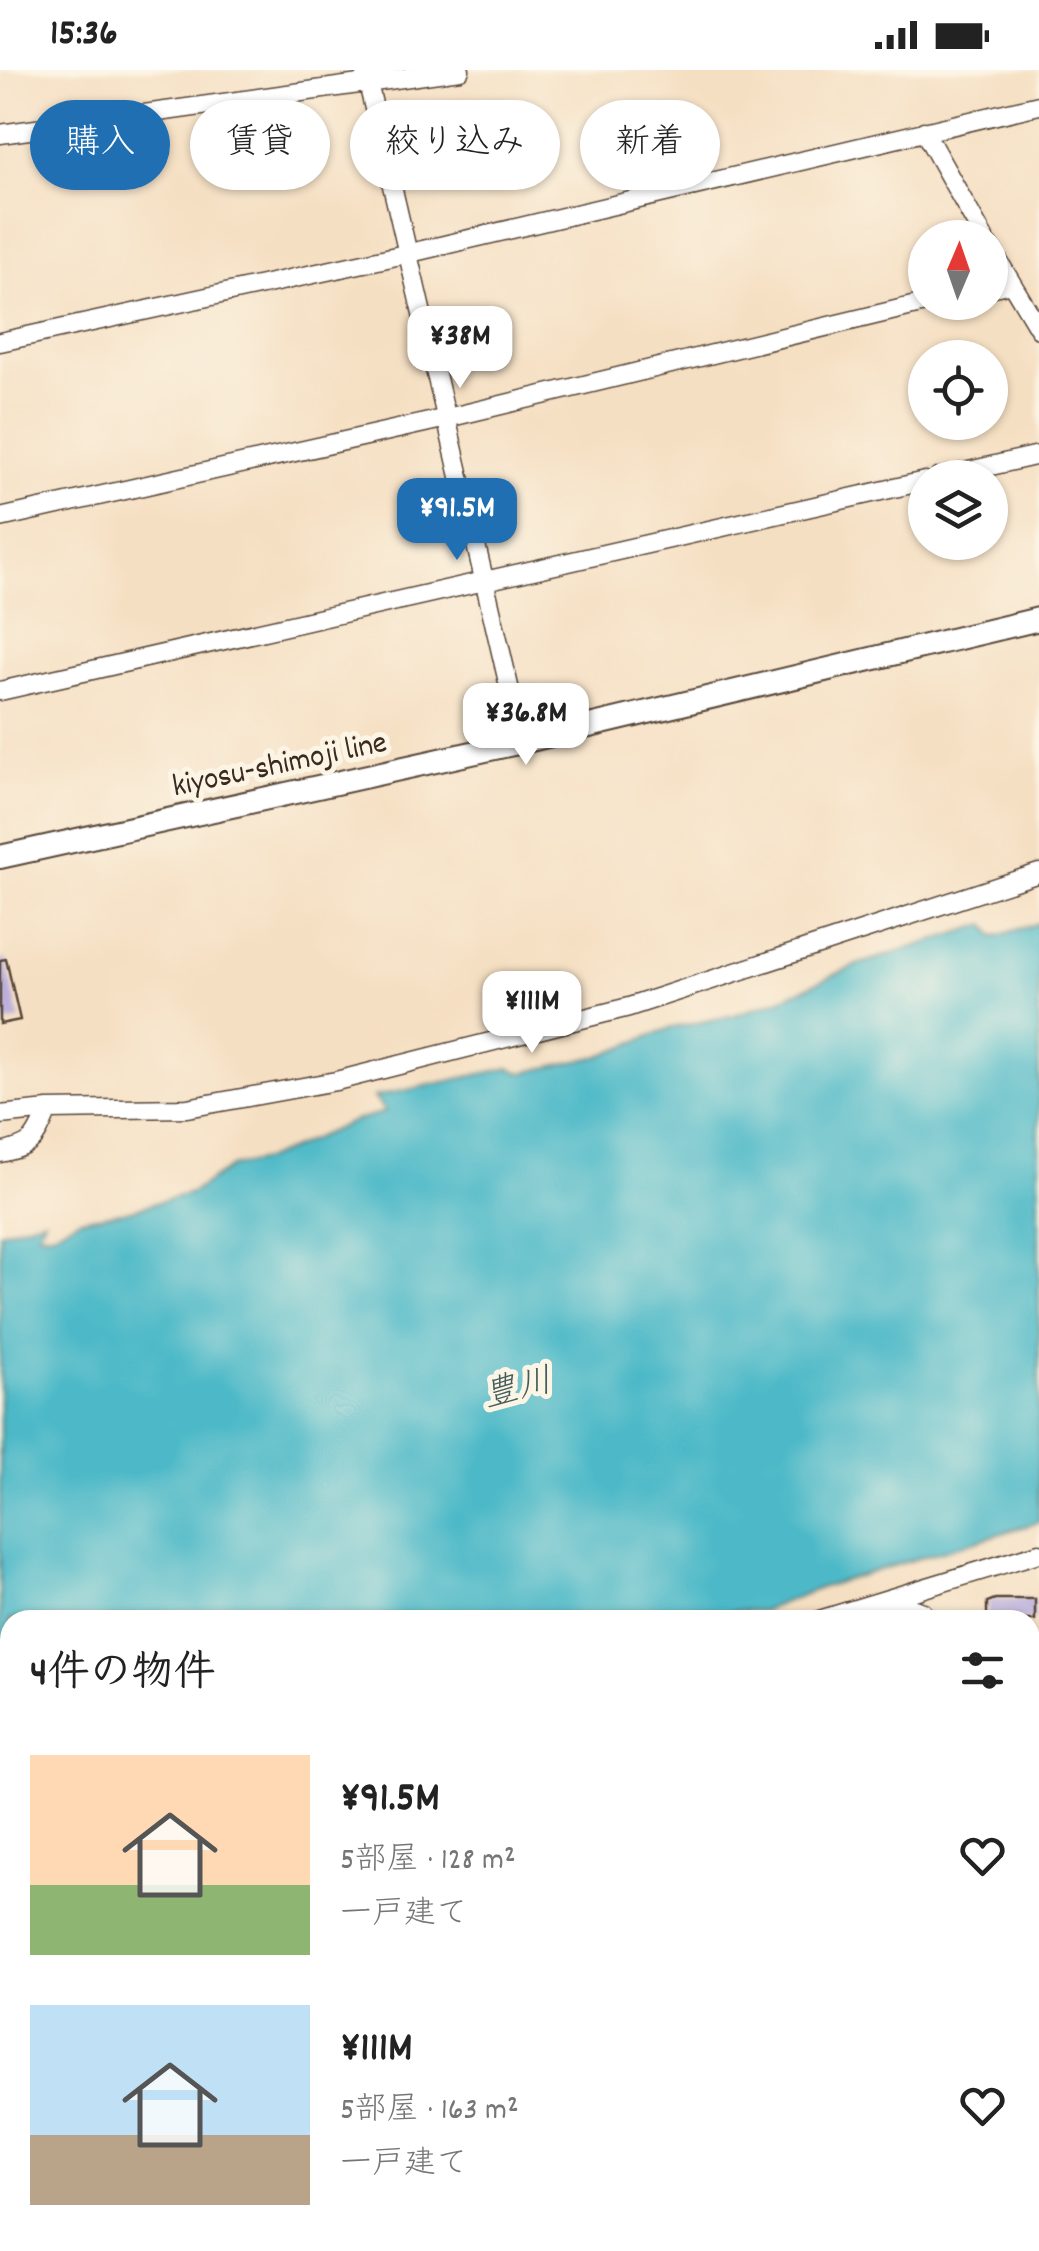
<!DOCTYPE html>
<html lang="ja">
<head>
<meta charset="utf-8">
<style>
	body { margin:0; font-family:Dekko,"Klee One",sans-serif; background:#f2f2f2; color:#222; height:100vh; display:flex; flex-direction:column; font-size:38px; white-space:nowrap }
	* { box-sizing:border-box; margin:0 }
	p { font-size:32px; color:#767676 }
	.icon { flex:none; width:55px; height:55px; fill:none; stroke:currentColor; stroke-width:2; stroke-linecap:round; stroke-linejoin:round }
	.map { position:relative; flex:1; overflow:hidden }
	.panel { position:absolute; left:0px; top:1540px; width:1040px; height:642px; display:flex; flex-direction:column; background:#fff; border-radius:30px 30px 0 0; box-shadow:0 2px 8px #0004 }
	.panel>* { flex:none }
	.top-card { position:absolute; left:30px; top:30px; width:980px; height:90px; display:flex; gap:20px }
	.needle { width:65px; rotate:2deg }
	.controls { position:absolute; left:908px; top:150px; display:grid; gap:20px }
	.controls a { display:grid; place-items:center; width:100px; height:100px; border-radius:50%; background:#fff; box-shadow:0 2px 8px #0004; font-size:50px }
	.price { position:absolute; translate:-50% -85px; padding:0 22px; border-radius:20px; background:#fff; color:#222; font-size:32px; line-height:65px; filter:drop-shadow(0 2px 5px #0008) }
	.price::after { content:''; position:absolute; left:50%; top:60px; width:30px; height:22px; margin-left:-15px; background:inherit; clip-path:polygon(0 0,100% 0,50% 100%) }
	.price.current { background:#1f6fb2; color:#fff }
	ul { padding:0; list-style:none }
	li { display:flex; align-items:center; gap:30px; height:250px; padding:0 30px }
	li span { display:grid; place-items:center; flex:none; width:280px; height:200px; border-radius:0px; color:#555 }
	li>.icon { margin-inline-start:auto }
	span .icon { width:120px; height:120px; fill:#fffc; stroke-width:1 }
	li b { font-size:42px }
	h2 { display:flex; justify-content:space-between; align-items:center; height:120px; padding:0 30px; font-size:42px }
	.chip { padding:0 35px; border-radius:45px; background:#fff; box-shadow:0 2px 8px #0004; font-size:35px; line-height:90px }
	.chip.current { background:#1f6fb2; color:#fff }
	.status { display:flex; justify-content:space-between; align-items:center; height:70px; padding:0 50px; background:#fff; direction:ltr }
	.status svg { height:28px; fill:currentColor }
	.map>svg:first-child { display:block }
	.water { fill:#4db9c8; stroke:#447273; stroke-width:2.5 }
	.pier { fill:#f5dfc2 }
	.building { fill:#b9aedc }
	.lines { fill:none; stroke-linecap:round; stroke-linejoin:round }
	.street-casing { stroke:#574537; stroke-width:21 }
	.secondary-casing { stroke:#574537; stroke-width:26 }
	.street { stroke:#fff; stroke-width:18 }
	.secondary { stroke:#fff; stroke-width:22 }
	.labels { text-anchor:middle; stroke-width:10; stroke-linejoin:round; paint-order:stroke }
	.street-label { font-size:32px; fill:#3b2a1e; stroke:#fcf5e5 }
	.water-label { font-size:35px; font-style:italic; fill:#415c5a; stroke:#fcf5e5 }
</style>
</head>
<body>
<div class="status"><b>15:36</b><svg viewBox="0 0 49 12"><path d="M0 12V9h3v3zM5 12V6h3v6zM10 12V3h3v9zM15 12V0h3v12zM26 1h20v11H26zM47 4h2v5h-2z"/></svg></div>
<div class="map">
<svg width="1039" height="2181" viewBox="0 0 1039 2181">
	<rect width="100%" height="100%" fill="#fcf5e5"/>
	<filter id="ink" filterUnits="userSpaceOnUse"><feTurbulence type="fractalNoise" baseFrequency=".01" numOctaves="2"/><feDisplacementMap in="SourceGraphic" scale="20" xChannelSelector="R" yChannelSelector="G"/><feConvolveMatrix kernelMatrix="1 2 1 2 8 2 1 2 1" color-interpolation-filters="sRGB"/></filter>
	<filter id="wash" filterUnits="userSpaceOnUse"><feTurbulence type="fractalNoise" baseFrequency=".0048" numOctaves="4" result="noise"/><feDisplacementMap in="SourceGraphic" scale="40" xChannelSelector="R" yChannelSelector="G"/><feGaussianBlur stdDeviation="2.25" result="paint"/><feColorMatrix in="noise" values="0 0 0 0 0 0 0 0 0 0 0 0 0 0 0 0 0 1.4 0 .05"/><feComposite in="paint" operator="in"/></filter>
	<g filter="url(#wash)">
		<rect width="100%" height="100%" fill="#f5dfc2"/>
		<path class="water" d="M1039,853V1452L822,1517L762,1541H734L712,1550H10V1856L0,1857V1162L44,1149L38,1163H52L79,1149L127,1141L191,1123L231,1097L268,1089L356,1050L385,1042L374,1027L509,998L522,1003L600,986L668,959L735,945L781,929L857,895L986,854L994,867Z"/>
		<path class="pier" d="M0,1695L10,1726L9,1862L0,1834Z"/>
		<g id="blocks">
			<path class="building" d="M6,889L20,950L0,954V890Z
				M995,1529H1035V1550H987V1532Z"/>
		</g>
	</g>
	<g filter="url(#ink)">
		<use href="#blocks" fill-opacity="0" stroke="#574537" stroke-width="2.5"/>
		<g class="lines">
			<defs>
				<path id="street" d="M365,0L522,672
					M924,61L984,168
					M0,64L460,0
					M990,177L1039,259
					M990,218L1010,213
					M0,272L410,183L1039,35
					M938,408L1039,385
					M0,448L447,348L929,232
					M0,621L925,411
					M0,1045L48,1040L187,1038L336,1011L629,937L1039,803
					M0,1083C34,1076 35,1070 48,1040
					M819,1550L1039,1483
					M865,1550L897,1541L915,1539L923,1542L927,1550
					M1030,1605H1039
					M1030,1728L1039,1729
					M1030,1870H1039
					M1030,1991H1039
					M0,2001L10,1999
					M0,2047L10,2046
					M1030,2143L1039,2144
					M0,2146L10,2143
					M101,2172L103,2181
					M164,2172L167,2181
					M318,2172L321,2181
					M668,2172V2181
					M987,2181L988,2172"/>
				<path id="secondary" d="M0,787L522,672L1039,549
					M0,1767L10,1797
					M133,2172L136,2181"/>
			</defs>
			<use href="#street" class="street-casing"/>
			<use href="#secondary" class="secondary-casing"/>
			<use href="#street" class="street"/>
			<use href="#secondary" class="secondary"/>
		</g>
	</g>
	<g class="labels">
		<g class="street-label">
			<text transform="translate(279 692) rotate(-12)" y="11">kiyosu-shimoji line</text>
		</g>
		<g class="water-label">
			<text transform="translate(517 1316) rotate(-14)" y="12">豊川</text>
		</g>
	</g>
</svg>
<div class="controls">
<a><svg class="needle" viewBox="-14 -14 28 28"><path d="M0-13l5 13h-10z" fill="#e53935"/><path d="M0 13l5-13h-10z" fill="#767676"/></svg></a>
<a><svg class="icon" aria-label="locate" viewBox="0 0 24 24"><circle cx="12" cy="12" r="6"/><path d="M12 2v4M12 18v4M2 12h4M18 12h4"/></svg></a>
<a><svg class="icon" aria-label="layers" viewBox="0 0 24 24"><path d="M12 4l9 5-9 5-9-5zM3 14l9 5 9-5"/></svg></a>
</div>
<b class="price" style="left:460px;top:321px">¥38M</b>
<b class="price current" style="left:457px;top:493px">¥91.5M</b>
<b class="price" style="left:526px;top:698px">¥36.8M</b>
<b class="price" style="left:532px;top:986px">¥111M</b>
<div class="top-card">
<a class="chip current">購入</a>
<a class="chip">賃貸</a>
<a class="chip">絞り込み</a>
<a class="chip">新着</a>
</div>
<section class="panel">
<h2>4件の物件<svg class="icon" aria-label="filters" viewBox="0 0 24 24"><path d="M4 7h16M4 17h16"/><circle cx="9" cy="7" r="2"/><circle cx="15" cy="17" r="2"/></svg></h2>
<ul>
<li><span style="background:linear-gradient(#ffd9b3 65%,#8fb573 0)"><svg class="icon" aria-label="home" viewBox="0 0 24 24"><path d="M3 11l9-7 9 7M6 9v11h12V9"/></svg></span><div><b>¥91.5M</b><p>5部屋 · 128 m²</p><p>一戸建て</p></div><svg class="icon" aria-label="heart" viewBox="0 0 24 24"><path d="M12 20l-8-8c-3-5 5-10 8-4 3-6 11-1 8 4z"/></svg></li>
<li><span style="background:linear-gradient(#bfe0f5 65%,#b9a48a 0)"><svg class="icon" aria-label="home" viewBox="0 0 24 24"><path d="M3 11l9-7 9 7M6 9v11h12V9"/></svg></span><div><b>¥111M</b><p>5部屋 · 163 m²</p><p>一戸建て</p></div><svg class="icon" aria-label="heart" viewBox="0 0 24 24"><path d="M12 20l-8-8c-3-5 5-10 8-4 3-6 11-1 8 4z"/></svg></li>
</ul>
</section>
</div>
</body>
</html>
